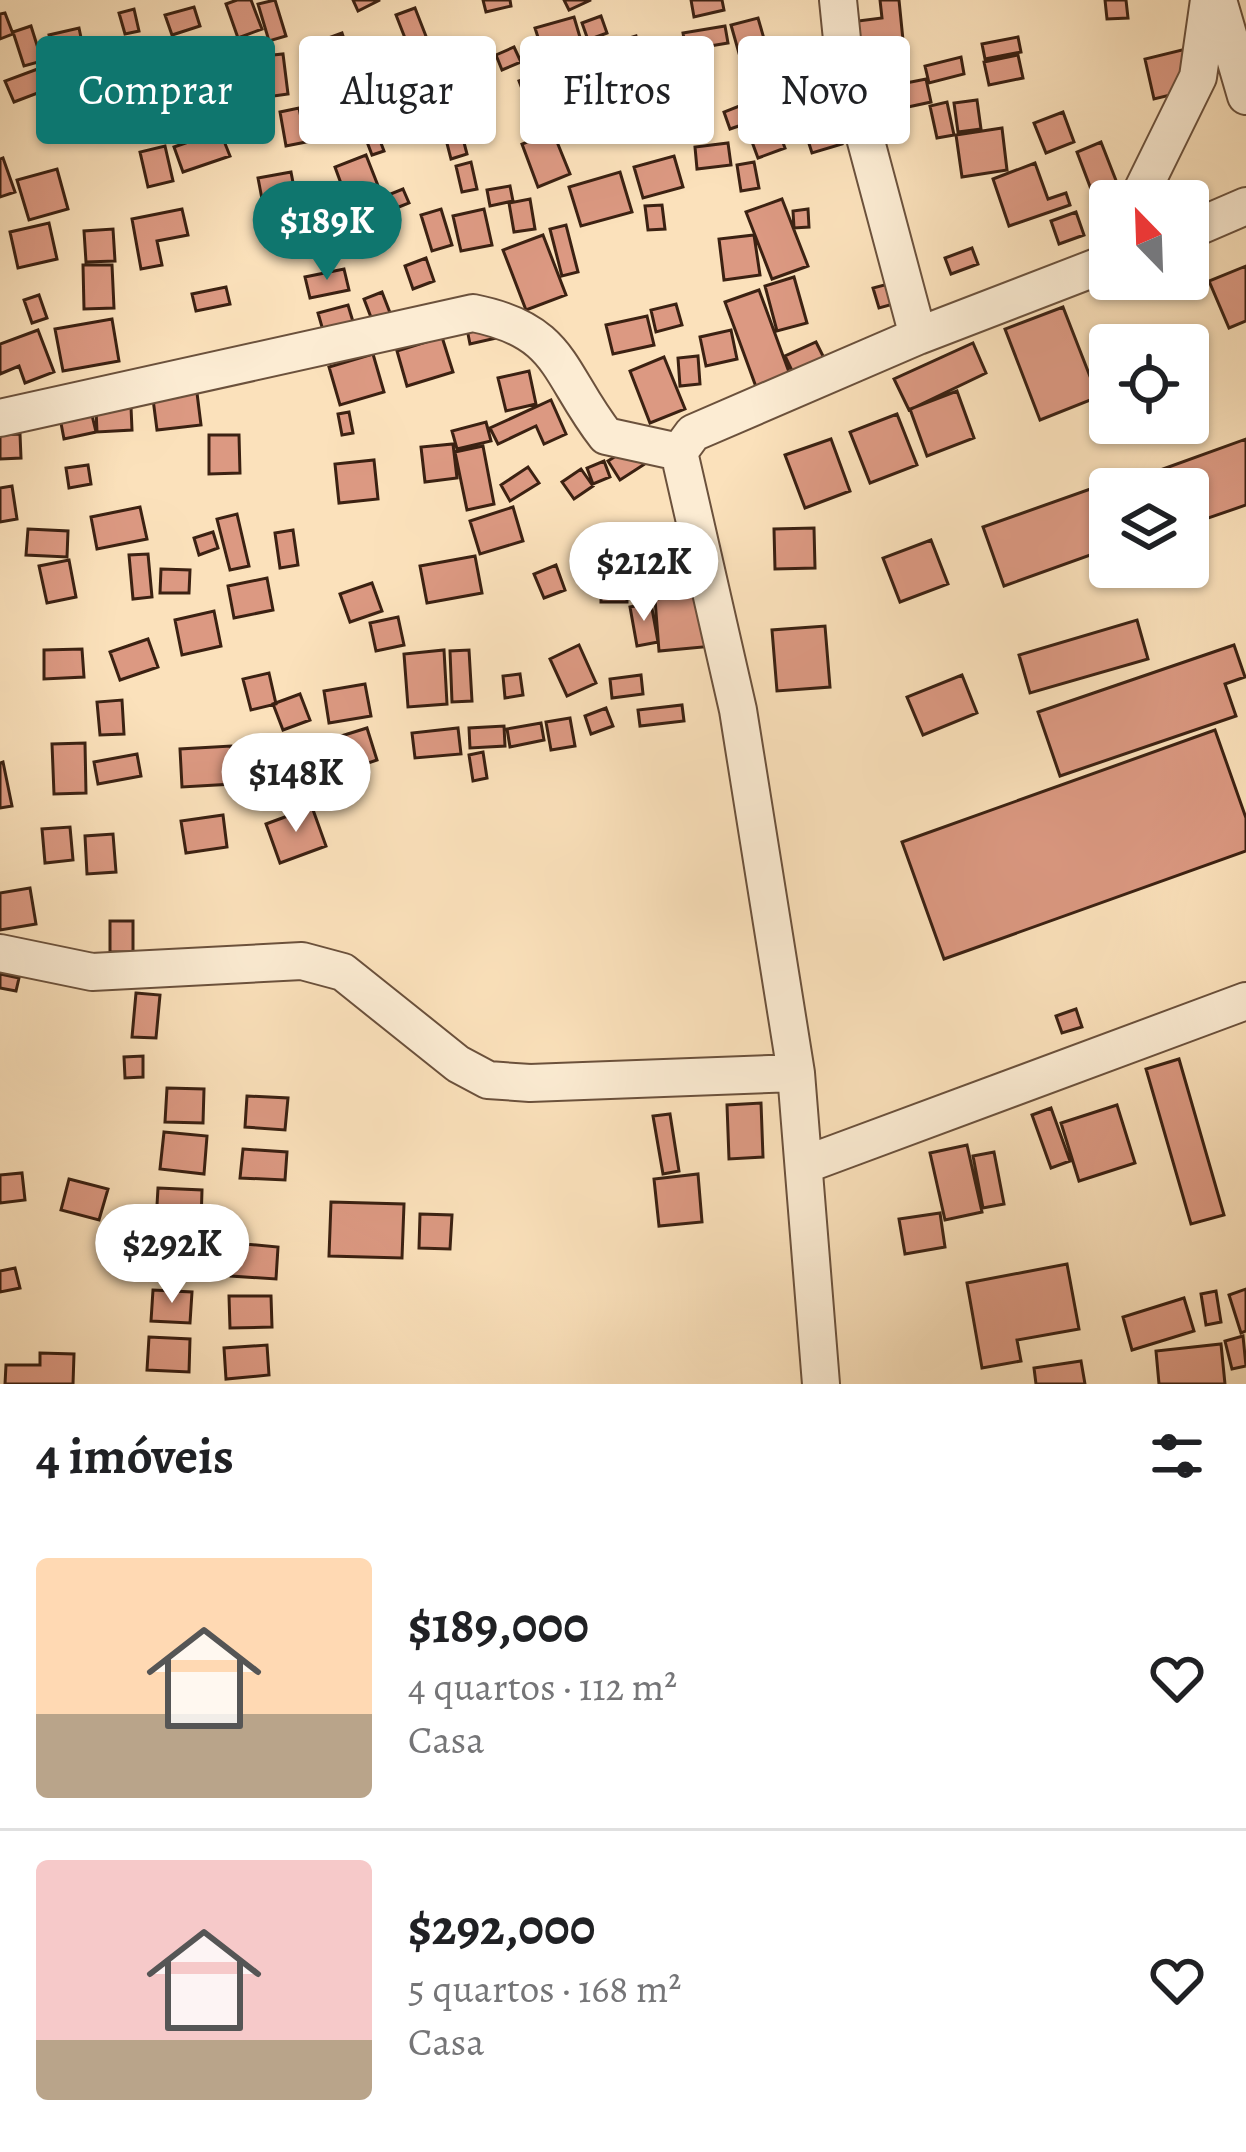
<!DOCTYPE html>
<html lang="pt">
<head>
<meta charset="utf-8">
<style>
	body { margin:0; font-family:Alegreya,serif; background:#f6f6f6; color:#202124; height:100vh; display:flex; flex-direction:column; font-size:45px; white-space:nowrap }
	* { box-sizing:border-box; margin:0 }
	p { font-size:39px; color:#757577 }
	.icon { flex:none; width:66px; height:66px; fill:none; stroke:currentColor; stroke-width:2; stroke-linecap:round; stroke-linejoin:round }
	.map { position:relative; height:1384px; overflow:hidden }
	.details { display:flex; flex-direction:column; background:#fff; flex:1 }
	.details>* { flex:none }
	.top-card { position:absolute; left:36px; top:36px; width:1176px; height:108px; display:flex; gap:24px }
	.needle { width:78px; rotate:337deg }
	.tools { position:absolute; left:1089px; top:180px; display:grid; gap:24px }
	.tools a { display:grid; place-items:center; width:120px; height:120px; border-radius:12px; background:#fff; box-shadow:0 3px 9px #0004; font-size:60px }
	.price { position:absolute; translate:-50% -102px; padding:0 27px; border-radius:42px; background:#fff; color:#222; font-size:39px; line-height:78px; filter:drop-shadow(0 3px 6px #0008) }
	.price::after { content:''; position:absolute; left:50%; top:72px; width:36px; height:27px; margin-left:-18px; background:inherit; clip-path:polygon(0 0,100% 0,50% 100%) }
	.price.active { background:#0f766e; color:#fff }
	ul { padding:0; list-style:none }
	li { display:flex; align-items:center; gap:36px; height:300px; padding:0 36px }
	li+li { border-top:3px solid #e0e0e0 }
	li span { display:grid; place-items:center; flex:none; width:336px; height:240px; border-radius:12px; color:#555 }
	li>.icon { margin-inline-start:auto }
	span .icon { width:144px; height:144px; fill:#fffc; stroke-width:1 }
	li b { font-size:51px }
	h2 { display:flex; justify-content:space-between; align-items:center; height:144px; padding:0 36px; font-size:51px }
	.tag { padding:0 42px; border-radius:12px; background:#fff; box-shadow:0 3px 9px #0004; font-size:42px; line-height:108px }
	.tag.active { background:#0f766e; color:#fff }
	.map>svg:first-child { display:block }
	.building { fill:#dc9982; stroke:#3b2112; stroke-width:3 }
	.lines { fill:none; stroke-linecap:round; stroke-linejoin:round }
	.minor-casing { stroke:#6b513c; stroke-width:40 }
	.minor { stroke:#fcecd3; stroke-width:36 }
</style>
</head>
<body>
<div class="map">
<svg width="1246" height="1384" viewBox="0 0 1246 1384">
	<rect width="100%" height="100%" fill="#fbe1bb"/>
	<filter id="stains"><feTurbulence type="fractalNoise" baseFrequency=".00167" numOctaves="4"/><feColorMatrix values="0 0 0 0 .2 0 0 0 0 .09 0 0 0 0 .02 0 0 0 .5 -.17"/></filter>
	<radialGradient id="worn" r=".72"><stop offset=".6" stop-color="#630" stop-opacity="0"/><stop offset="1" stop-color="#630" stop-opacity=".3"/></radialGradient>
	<path class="building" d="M237,0H251L262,29L238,38L226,4Z
		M275,0L286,36L269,41L258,4Z
		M353,0H380L358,11Z
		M483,0H510L511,6L486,12Z
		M564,0H591L569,10Z
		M691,0H722L724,10L694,17Z
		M880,0H899L907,80L864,84L858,21L882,18Z
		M1105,0H1126L1128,18L1107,19Z
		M194,7L200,26L172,35L165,15Z
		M415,8L431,49L412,56L396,15Z
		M134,9L139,31L125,34L119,13Z
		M5,13L13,34L0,39V14Z
		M601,16L607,33L588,40L582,23Z
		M574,17L582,44L544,56L535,28Z
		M758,18L769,56L742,64L731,25Z
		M31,26L42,61L24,66L13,32Z
		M725,26L728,43L686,50L683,33Z
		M79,28L86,61L56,68L49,35Z
		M342,33L354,69L335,76L323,40Z
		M636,36L646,71L630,76L620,41Z
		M1018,37L1021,52L985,59L982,44Z
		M157,39L163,57L140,65L134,48Z
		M378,40L387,63L368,71L358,47Z
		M514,47L521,62L502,70L496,55Z
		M1186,49L1195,89L1154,99L1145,59Z
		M473,52L478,67L453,74L449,60Z
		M283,54L288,94L259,98L253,57Z
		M1018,55L1023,78L989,85L984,62Z
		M961,57L964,74L929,83L925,66Z
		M43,67L51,88L14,102L5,81Z
		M542,73L552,101L530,110L519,81Z
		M467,79L476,108L459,113L451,84Z
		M926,79L931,102L871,115L866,91Z
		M392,80L401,105L363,119L354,94Z
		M245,81L253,104L231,112L223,88Z
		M650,86L660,122L643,126L634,91Z
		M114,94L124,128L101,135L91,101Z
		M977,100L981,129L958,132L954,103Z
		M752,101L759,119L730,129L724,112Z
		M947,102L954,135L937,138L930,106Z
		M299,108L306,142L286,146L280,112Z
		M455,108L467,154L451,159L439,112Z
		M57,112L65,135L48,140L41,117Z
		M266,112L271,127L242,138L236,122Z
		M833,112L842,144L812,153L802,122Z
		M1063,112L1074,142L1046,153L1034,123Z
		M190,114L195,128L171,136L166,122Z
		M775,121L785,148L758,158L748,131Z
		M373,122L384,151L372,155L361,126Z
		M1002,128L1007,170L962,177L956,135Z
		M220,131L230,156L183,172L174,147Z
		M553,132L570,174L538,187L522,144Z
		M1101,142L1124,201H1110V209L1100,213L1077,152Z
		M728,143L731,165L697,169L695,147Z
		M165,146L173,181L148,187L140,152Z
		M366,155L382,196L350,208L335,167Z
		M674,156L683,187L643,198L634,167Z
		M3,158L15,192L0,197V159Z
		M471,162L477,189L462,192L456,166Z
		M754,162L759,188L741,191L737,165Z
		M1035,163L1048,199L1066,193L1070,205L1009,226L993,179Z
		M57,169L68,209L29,220L17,180Z
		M291,172L299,214L266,220L258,178Z
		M620,172L632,212L581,226L569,187Z
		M510,186L513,201L490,206L487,190Z
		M403,189L409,203L389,211L383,197Z
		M325,191L334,236L307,242L298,197Z
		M530,199L535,229L514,232L509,203Z
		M782,199L808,266L772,279L746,212Z
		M662,205L665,229L648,230L645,206Z
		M182,209L188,235L157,241L162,265L141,269L132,219Z
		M441,209L452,245L432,251L421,215Z
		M484,209L492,245L461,251L453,216Z
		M808,209L809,227L794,228L793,211Z
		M1076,212L1084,235L1059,244L1051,221Z
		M49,223L57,259L18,268L10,232Z
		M566,225L578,272L562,276L550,229Z
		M113,229L115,261L86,262L84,231Z
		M543,235L566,295L526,310L503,250Z
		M754,235L760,275L724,280L719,239Z
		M972,248L978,264L951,274L945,258Z
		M426,258L434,281L413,289L405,266Z
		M83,265H112L114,308L84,309Z
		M1246,266V321L1229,328L1209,281Z
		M344,269L349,290L310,298L305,277Z
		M794,277L807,323L777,331L765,286Z
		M903,280L908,300L879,308L873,288Z
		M226,287L230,304L196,311L192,294Z
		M759,290L793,383L759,395L725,302Z
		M382,292L392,318L374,325L364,299Z
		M39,295L47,318L32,323L24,300Z
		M676,304L682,325L656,332L651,310Z
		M348,305L354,325L324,334L318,313Z
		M1063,307L1098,397L1040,420L1005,329Z
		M647,316L654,345L613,354L606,325Z
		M112,319L119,361L63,371L55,329Z
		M466,324L505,336L470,344Z
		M38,330L54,372L25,383L19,366L0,374V344Z
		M731,330L737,359L706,366L700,337Z
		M442,337L453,372L407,386L397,351Z
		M816,342L826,362L795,377L785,356Z
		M973,343L986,373L909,410L894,379Z
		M373,354L384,392L340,405L329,367Z
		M698,356L700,384L680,386L678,358Z
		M664,357L685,409L650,423L630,371Z
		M529,371L536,404L506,411L498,378Z
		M957,391L974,438L927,456L910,409Z
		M197,393L201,425L157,430L153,399Z
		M551,400L566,434L544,444L536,426L498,444L490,428Z
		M131,407L132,430L97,432L96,409Z
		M91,411L96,432L64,439L60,418Z
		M349,412L353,433L342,435L338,414Z
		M897,414L917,465L870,483L850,432Z
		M486,422L491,441L457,449L452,431Z
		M20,434L21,458L0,459V435Z
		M209,435H239L240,473L209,474Z
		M645,438L657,456L620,480L608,461Z
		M831,439L850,491L805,508L785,455Z
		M1246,439V505L1188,525V489H1158L1152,473Z
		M453,444L457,478L425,482L421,447Z
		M483,446L494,504L467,510L455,452Z
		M374,460L378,499L339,503L335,464Z
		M604,461L610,477L593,484L587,468Z
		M88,465L91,484L69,488L66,468Z
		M528,467L539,483L510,501L501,485Z
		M581,469L593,486L574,499L562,482Z
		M1130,475L1135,489H1110V548L1004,586L983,527Z
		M12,486L17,519L0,522V488Z
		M140,507L147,539L97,549L91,517Z
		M513,507L523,541L480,554L470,521Z
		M237,514L249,566L230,570L217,519Z
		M814,528L815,568L775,569L774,529Z
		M28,529L68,531L67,557L26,555Z
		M293,530L298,565L280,568L275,533Z
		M213,532L218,548L199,555L194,538Z
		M931,540L948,584L900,602L883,558Z
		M148,554L152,597L133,599L129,555Z
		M475,556L482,593L427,603L420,566Z
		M69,560L76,597L47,603L39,566Z
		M556,565L565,590L544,598L534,574Z
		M601,565H627V602H601Z
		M161,569L190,570L189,593H160Z
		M267,578L273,610L234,618L228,586Z
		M372,583L382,611L350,622L340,594Z
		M710,594L714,646L659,651L655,599Z
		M651,603L658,642L637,646L630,607Z
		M214,611L221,646L182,655L175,620Z
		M398,617L404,645L376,651L370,623Z
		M1137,620L1148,659L1030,693L1019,655Z
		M825,626L830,687L777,691L772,630Z
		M148,639L158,667L120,680L110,652Z
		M579,645L596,683L567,696L550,659Z
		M1234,645L1245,677L1225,684L1236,716L1060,776L1038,712Z
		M82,649L84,677L44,679V650Z
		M444,650L447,704L408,707L404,654Z
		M469,650L472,701L452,702L450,651Z
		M269,673L276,704L251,710L243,679Z
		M520,674L523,695L505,698L503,676Z
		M641,675L643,694L612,698L610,679Z
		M962,675L977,713L923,735L907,697Z
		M365,684L371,716L329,723L324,691Z
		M300,694L310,720L283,730L273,704Z
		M122,700L124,734L100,735L97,702Z
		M682,705L684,721L640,726L638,710Z
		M606,708L613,726L591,734L585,716Z
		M570,718L575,746L551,750L546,722Z
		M541,723L544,740L510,747L507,729Z
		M504,726L505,746L470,748L469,728Z
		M367,728L377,760L336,774L325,741Z
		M458,728L461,754L415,758L412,733Z
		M1215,730L1246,818V851L944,959L902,842Z
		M308,738L312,765L256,774L252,747Z
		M85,743L86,793L54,794L52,744Z
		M231,746L233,784L182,787L180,749Z
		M483,752L487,778L473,781L469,755Z
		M137,754L141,776L98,784L94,762Z
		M3,762L12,806L0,808V763Z
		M312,807L326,846L280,863L266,824Z
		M223,815L227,847L186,853L181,821Z
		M70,827L73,860L45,863L42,829Z
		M113,834L116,872L87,874L85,836Z
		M30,888L36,924L0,930V893Z
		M110,921H133V952H110Z
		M0,974L19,978L16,991L0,988Z
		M136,993L160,995L156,1038L132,1037Z
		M1076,1009L1082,1027L1062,1033L1056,1016Z
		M143,1056V1077L125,1078L124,1057Z
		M1179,1059L1224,1215L1191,1224L1146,1069Z
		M167,1088L204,1089L203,1123L165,1122Z
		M247,1096L288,1098L285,1130L245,1127Z
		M761,1103L763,1157L729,1159L727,1105Z
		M1117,1105L1135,1163L1079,1181L1061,1123Z
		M1051,1108L1070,1161L1051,1168L1032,1115Z
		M670,1114L679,1171L663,1174L653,1116Z
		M164,1132L207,1136L204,1174L160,1169Z
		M967,1145L982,1212L945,1220L930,1153Z
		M243,1149L287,1152L285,1180L240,1178Z
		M994,1152L1004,1204L983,1208L973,1156Z
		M22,1173L25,1200L0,1203V1175Z
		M698,1174L702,1222L659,1226L654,1179Z
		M69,1179L108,1189L99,1220L61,1210Z
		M158,1188L202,1190L201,1224L156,1222Z
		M331,1202L404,1204L402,1258L329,1256Z
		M940,1213L945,1247L905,1254L899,1219Z
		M420,1214L452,1215L450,1249L419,1248Z
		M110,1226L130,1227V1251L109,1250Z
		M153,1239H199V1271H153Z
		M234,1243L278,1247L276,1279L231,1276Z
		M1067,1264L1079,1329L1017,1340L1021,1361L982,1368L967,1283Z
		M15,1268L20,1288L0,1292V1271Z
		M1246,1289V1331L1241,1333L1229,1295Z
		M153,1290L192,1292L190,1323L151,1321Z
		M1216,1291L1221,1322L1206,1325L1201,1294Z
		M229,1296H271L272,1327L230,1328Z
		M1184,1298L1194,1331L1132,1350L1123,1317Z
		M1243,1336L1246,1366L1232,1369L1225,1341Z
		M149,1337L190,1339L189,1372L147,1370Z
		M1221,1344L1225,1384H1159L1156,1351Z
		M267,1345L269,1375L226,1379L224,1348Z
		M40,1353L74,1354L73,1384H5L6,1365H40Z
		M1081,1361L1085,1384H1036L1034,1368Z"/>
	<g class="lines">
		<defs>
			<path id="minor" d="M838,0L844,59L918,336
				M1218,0L1246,96
				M1137,201L1198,77L1209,0
				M1188,231L1246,206
				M0,418L473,313C563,331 557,373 606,436L679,452
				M0,953L92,972L302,961L343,972L458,1064L488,1080L530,1083L796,1073
				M804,1165L1246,1001
				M821,1384L796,1073L738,710L679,452L693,433L918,336L1110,262"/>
		</defs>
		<use href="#minor" class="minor-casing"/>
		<use href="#minor" class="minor"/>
	</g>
	<rect width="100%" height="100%" filter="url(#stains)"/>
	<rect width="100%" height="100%" fill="url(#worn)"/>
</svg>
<div class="tools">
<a><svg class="needle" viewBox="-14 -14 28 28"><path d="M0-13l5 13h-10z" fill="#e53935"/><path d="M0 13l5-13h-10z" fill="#757577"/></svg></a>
<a><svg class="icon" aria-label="locate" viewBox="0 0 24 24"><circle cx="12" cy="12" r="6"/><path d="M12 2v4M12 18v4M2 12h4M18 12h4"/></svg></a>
<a><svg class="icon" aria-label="layers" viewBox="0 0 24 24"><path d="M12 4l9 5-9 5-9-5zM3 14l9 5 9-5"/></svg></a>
</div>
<b class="price active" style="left:327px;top:283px">$189K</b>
<b class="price" style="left:644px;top:624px">$212K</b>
<b class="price" style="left:296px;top:835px">$148K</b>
<b class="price" style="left:172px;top:1306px">$292K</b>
<div class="top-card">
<a class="tag active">Comprar</a>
<a class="tag">Alugar</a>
<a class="tag">Filtros</a>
<a class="tag">Novo</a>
</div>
</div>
<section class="details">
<h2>4 imóveis<svg class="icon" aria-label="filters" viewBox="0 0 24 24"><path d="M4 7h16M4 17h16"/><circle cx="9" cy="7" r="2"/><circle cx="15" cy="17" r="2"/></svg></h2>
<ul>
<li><span style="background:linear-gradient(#ffd9b3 65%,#b9a48a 0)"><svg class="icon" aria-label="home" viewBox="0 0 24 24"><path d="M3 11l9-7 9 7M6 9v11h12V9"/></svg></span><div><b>$189,000</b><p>4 quartos · 112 m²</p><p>Casa</p></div><svg class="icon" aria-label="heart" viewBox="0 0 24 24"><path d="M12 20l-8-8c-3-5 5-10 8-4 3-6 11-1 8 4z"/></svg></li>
<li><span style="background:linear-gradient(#f6c9c9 75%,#b9a48a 0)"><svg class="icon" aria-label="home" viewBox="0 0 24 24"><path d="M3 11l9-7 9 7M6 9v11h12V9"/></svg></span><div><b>$292,000</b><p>5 quartos · 168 m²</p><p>Casa</p></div><svg class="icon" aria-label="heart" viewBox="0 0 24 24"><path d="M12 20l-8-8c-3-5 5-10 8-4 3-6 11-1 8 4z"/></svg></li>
</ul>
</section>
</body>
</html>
